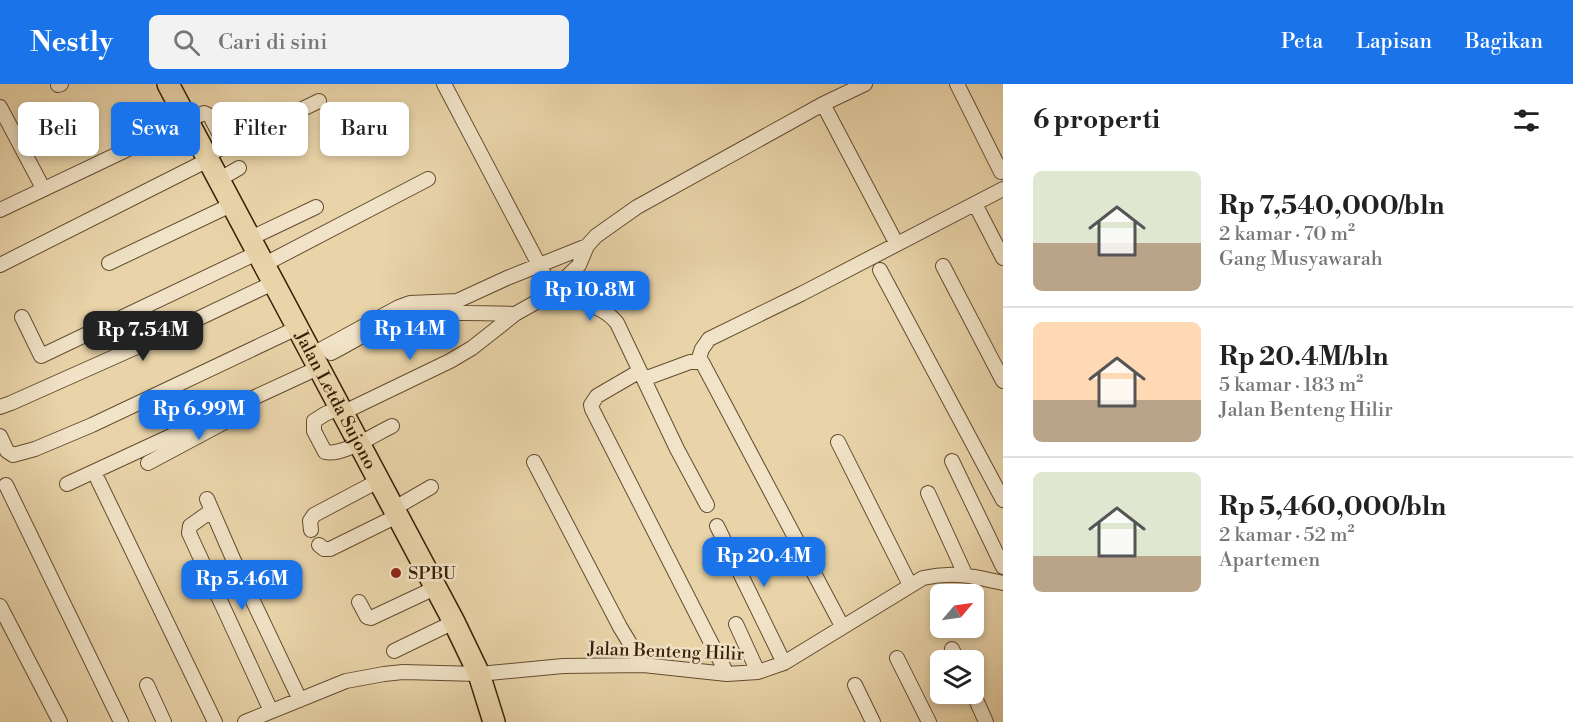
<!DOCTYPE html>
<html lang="id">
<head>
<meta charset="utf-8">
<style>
	body { margin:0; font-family:"Libre Bodoni",serif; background:#f2f2f2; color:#222; height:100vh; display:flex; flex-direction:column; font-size:22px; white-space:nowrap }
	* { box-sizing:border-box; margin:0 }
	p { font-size:20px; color:#767676 }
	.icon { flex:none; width:33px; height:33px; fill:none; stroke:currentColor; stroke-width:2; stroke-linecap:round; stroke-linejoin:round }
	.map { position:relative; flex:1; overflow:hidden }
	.side { display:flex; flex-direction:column; background:#fff; width:570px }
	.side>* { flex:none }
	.hud { position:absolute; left:18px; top:18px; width:570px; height:54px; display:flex; gap:12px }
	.needle { width:39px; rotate:61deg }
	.buttons { position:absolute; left:930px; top:500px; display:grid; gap:12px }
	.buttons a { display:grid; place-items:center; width:54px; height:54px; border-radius:9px; background:#fff; box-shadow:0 3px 9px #0003; font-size:30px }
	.price { position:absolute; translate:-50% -51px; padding:0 14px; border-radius:12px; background:#1a73e8; color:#fff; font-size:20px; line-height:39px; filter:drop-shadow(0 2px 3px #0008) }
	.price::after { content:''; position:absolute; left:50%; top:36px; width:18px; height:14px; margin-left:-9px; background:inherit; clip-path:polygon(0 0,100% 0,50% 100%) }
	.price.active { background:#222; color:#fff }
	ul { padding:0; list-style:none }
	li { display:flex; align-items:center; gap:18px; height:150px; padding:0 30px }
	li+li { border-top:2px solid #e0e0e0 }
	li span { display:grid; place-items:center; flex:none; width:168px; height:120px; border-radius:9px; color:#555 }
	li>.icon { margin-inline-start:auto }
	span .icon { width:72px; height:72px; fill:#fffc; stroke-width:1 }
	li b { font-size:26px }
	h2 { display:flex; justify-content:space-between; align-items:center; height:72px; padding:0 30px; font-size:26px }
	.chip { padding:0 21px; border-radius:9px; background:#fff; box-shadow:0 3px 9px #0003; font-size:21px; line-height:54px }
	.chip.active { background:#1a73e8; color:#fff }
	header { display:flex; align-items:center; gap:36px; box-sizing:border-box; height:84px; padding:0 30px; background:#1a73e8; color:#fff }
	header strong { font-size:28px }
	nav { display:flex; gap:33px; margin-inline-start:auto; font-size:21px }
	.search { width:420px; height:54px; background:#f2f2f2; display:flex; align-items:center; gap:15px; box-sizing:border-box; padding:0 21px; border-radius:9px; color:#767676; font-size:22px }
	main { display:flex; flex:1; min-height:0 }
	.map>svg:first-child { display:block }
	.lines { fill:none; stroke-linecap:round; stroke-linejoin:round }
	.minor-casing { stroke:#644c2f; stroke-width:16 }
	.highway-casing { stroke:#371e06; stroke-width:24 }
	.minor { stroke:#f1e3c7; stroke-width:14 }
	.highway { stroke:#e9d4a9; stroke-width:21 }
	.poi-dot { fill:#8f2418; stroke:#f1e3c7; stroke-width:2 }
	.labels { text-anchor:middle; stroke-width:5; stroke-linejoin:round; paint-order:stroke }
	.street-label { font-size:18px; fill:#371e06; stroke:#f1e3c7 }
	.poi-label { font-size:18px; fill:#371e06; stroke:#f1e3c7; text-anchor:start }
</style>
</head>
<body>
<header>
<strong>Nestly</strong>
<div class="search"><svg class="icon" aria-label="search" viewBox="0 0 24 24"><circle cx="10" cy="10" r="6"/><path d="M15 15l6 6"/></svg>Cari di sini</div>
<nav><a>Peta</a><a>Lapisan</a><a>Bagikan</a></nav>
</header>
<main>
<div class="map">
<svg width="1003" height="638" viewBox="0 0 1003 638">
	<rect width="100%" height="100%" fill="#e9d4a9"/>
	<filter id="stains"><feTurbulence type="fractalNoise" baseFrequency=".00333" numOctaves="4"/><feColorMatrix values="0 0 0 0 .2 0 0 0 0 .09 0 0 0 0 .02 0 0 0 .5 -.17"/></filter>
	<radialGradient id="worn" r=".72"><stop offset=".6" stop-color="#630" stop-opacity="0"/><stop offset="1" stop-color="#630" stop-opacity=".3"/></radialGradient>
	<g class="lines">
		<defs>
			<path id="minor" d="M444,0L547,196C565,219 599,216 617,239L677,365L707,421
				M957,0L1001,88
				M58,1L61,0
				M823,20L893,153
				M0,23L43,104
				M205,72L319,17
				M218,96L239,84
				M975,120L1003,174
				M0,126L204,29L210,32L226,62
				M249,155L316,123
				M109,179L231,121
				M0,181L208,76
				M263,181L428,95
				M943,182L1003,297
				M880,186L1003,416
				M22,233L41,272L257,169
				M331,269C351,259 372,245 393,237C421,226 484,229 515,230
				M311,271L399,223L410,219L457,217L507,194L587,162
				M698,277L702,265L709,255L801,210L1003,105
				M640,287L597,312L591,321L592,325L727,590
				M644,295L690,278H702L842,542
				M0,323L11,319L168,249L273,199
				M339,324L325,330L314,337V347L325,368C343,372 375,350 392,342
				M342,329L450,277L472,264L515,230L547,212L579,181L587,162L596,152L637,123L823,20L865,0
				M0,352L7,367L13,371L35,365L92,341L297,244
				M838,358L910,501
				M952,377L1003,483
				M534,378L620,543L643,581
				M148,379L249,325
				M98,396L215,638
				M67,400L318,284
				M6,401L121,638
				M928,409L965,490
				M207,415L234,477L300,616
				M393,425L431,403
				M211,427L190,442L189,449L271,627
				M717,442L784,579
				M311,446L310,437L314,431L378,397
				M319,461L324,465H330L397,432
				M359,518L367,533L371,534L435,504
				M0,522L60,638
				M736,540L758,588
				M952,565L957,576
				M394,567L454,538
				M897,574L929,638
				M147,601L164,638
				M855,601L873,638
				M973,609L986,638
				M245,638L346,597L384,590L403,588L479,590L563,582L643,581L727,590L758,588L784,579L923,494C953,487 973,492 1003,499"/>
			<g id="highway">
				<path id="s1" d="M168,0L454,538L479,590L494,638"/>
			</g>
		</defs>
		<use href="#minor" class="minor-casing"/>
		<use href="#highway" class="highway-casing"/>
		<use href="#minor" class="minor"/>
		<use href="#highway" class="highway"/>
	</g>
	<circle class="poi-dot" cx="396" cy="489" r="6"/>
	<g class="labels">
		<g class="street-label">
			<text dy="6" stroke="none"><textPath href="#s1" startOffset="358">Jalan Letda Sujono</textPath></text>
			<text transform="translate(666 567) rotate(2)" y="6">Jalan Benteng Hilir</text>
		</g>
		<g class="poi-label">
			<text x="408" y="495">SPBU</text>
		</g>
	</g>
	<rect width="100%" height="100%" filter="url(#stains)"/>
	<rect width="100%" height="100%" fill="url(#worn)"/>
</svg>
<div class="buttons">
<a><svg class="needle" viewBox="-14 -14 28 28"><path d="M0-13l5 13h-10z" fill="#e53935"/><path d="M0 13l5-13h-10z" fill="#767676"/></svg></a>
<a><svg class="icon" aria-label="layers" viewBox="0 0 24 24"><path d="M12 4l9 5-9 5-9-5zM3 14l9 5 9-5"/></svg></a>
</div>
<b class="price" style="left:590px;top:238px">Rp 10.8M</b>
<b class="price" style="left:410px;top:277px">Rp 14M</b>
<b class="price active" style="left:143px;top:278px">Rp 7.54M</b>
<b class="price" style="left:199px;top:357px">Rp 6.99M</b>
<b class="price" style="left:764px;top:504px">Rp 20.4M</b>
<b class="price" style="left:242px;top:527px">Rp 5.46M</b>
<div class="hud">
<a class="chip">Beli</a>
<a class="chip active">Sewa</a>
<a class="chip">Filter</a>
<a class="chip">Baru</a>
</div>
</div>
<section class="side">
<h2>6 properti<svg class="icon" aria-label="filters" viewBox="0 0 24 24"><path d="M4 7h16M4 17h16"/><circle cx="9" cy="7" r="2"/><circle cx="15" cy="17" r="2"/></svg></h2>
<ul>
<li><span style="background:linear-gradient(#dfe7d0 60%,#b9a48a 0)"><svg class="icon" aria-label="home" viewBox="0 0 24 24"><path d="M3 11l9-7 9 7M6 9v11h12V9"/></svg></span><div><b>Rp 7,540,000/bln</b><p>2 kamar · 70 m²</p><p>Gang Musyawarah</p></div></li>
<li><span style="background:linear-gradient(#ffd9b3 65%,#b9a48a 0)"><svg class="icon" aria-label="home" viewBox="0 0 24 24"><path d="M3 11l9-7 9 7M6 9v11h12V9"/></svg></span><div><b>Rp 20.4M/bln</b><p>5 kamar · 183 m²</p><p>Jalan Benteng Hilir</p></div></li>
<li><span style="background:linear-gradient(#dfe7d0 70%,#b9a48a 0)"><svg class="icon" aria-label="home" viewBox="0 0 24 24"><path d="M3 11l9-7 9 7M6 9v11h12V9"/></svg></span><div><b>Rp 5,460,000/bln</b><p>2 kamar · 52 m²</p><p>Apartemen</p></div></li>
</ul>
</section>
</main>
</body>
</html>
